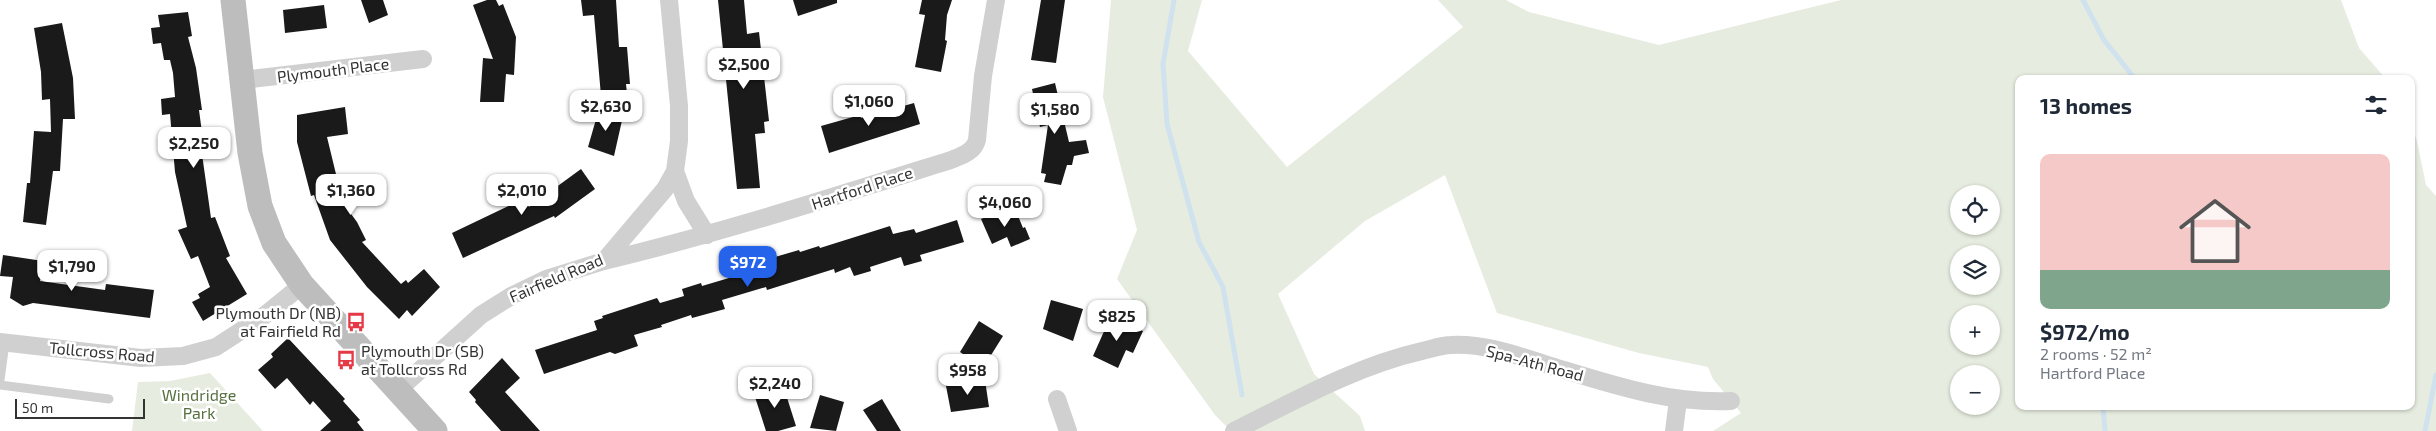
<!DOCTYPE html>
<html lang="en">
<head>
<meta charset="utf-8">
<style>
	body { margin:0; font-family:"Exo 2",sans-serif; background:#f2f2f3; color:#1f2937; height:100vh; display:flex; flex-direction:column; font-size:19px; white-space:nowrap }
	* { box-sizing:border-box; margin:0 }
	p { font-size:16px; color:#747a83 }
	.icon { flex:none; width:28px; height:28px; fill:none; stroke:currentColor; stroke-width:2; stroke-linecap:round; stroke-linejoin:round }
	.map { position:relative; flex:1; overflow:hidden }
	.panel { position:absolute; left:2015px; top:75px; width:400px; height:335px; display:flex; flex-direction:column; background:#fff; border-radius:10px; box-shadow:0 1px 4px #0004 }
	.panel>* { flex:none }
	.fabs { position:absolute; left:1950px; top:185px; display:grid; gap:10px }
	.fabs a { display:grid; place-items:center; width:50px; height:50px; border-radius:50%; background:#fff; box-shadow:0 1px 4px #0004; font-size:25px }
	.scale { position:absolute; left:15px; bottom:12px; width:130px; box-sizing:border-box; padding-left:5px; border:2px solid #333; border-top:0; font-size:14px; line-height:18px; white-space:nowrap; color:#333; -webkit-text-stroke:4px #fff; paint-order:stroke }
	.price { position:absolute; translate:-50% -42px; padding:0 11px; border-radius:10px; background:#fff; color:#222; font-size:16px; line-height:32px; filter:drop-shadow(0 1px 2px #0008) }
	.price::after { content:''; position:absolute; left:50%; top:30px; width:15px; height:11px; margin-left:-8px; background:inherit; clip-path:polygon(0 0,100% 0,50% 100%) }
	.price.on { background:#2563eb; color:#fff }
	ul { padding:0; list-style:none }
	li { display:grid; align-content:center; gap:10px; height:265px; padding:0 25px }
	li+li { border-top:1px solid #e0e1e3 }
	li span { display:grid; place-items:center; height:155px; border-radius:10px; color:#555 }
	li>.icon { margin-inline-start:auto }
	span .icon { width:90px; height:90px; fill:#fffc; stroke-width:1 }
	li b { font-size:21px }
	h2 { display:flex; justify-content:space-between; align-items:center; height:60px; padding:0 25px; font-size:21px }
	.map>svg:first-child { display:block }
	.green { fill:#e6ecdf; fill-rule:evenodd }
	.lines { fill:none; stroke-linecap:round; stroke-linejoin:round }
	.stream { stroke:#cfe2ee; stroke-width:5 }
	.building { fill:#1a1a1a }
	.lane { stroke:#d0d0d0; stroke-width:9 }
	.street { stroke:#d0d0d0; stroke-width:18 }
	.secondary { stroke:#bdbdbd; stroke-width:25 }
	.labels { text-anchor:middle; stroke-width:5; stroke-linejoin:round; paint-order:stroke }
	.street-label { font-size:16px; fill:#333; stroke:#fff }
	.poi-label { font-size:16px; fill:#333; stroke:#fff; text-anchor:end }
	.park-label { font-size:16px; fill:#56703f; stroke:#fff }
</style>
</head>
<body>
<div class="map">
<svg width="2436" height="431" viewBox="0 0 2436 431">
	<rect width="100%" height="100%" fill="#fff"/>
	<path class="green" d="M1111,0H1202L1188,51L1287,167L1463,27L1438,0H1506L1529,12L1659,45L1841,0H2341L2359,48L2386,79H2019V406H2411V126L2417,141L2426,185L2436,196V431H1713L1741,413L1713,379L1708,367L1639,353L1497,313L1445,175L1365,221L1278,294L1314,374L1360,416L1365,431H1231L1215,415L1117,279L1137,230L1103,97ZM1959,194H1991V226H1959ZM1959,254H1991V286H1959ZM1959,314H1991V346H1959ZM1959,374H1991V406H1959Z
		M210,373L263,431H132L138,382L170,381Z"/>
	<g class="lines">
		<path class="stream" d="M1174,0L1163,64L1167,124L1199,242L1223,287L1242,395
			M2083,0L2104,40L2135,79
			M2103,406L2105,431
			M2425,431L2436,375"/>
	</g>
	<path class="building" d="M361,0H383L388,15L369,23Z
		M487,0H496L499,6L503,4L516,37L514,75L506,74L504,102H480L483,58L493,59L473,5Z
		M581,0H616L619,47H627L630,84H626L627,94L601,96L594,15L583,16Z
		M718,0H744L747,34L759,32L769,121L764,122L765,133L755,134L760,188L737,189Z
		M793,0H837V3L798,16Z
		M922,0H952L947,15L945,40L947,41L941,72L915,67L925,15L919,14Z
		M1041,0H1065L1056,63L1031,60Z
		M324,5L327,28L285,33L283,10Z
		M188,12L192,36L188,37L196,68L202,110H199L203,140H200L211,218L215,217L230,256L226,258L247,294L203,321L192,302L200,298L198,294L210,287L198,256L191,259L178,230L187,227L175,172L170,114L162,115L161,99L175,97L173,73L170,60H164L161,43L153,44L151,28L160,27L158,15Z
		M62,23L73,78L75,119H63L60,171H53L46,225L23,222L27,183H30L34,131L51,132L50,99L42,100L41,72L34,28Z
		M1055,83L1069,142L1086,140L1089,153L1074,156L1072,165H1067L1061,185L1044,182L1046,174L1041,173L1048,125L1040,127L1032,89Z
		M914,103L920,124L829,153L821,126L860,115L861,118Z
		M345,107L348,134L327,137L343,203L357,222L366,240L362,242L401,284L406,280L408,283L424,269L440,287L412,316L407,310L399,319L367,287L330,240L314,195L311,196L297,142V115Z
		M599,109L623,116L614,156L588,147Z
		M581,169L595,189L555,218L554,216L463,258L452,233L525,198L529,207Z
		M1003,210L1005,215L1016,211L1023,228L1025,227L1030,239L1011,247L1007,237L992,244L981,219Z
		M957,220L964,242L920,255L922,261L904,266L901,257L870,267L871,271L854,276L850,267L835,273L834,269L767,290L766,287L722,300L725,309L692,318L691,315L661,325L662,327L634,335L638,346L615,354L610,352L544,374L535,350L597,330L594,321L603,318L602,316L657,298L660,303L684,296L682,289L701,283L702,286L729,278L727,274L752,266L751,264L799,250L800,252L819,246L820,248L890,226L893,234L914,229L916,233Z
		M3,255L43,261L40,281L105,290L106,284L154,290L150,318L33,303L23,306L10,298L13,277L0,276Z
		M1051,300L1083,309L1073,341L1043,329Z
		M1110,318L1143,331L1133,353L1126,350L1118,368L1093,356Z
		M979,321L1003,336L983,368L960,352Z
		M288,338L345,399L343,401L360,420L357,422L364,431H320L331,421L313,401L310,405L287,378L275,389L258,370L273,357L271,354Z
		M502,358L520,378L505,392L540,431H501L475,402L476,400L469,392Z
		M985,380L989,407L951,412L946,386Z
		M783,385L796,426L778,431H766L754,394Z
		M820,395L844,402L836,431L810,428Z
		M882,399L901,431H877L863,410Z"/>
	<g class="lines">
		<path class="lane" d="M0,380L5,343
			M0,385L109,399"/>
		<path class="street" d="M242,80L423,59
			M675,171L686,201L707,235
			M604,261C721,233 836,196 951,160C961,156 974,152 977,140L983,76L996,0
			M0,342L141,358L183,356L216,347L265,315L302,285
			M398,390L481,315L513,295L546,279L604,261L665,189L675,171L679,141V106L669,0
			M1057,399L1068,431
			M1234,431C1294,401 1356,366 1422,351C1431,349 1442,345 1451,345C1485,343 1519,356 1551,366C1610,384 1668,404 1731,401
			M1674,431L1678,400"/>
		<path class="secondary" d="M233,0L250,153L260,206L274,243L302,285L435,431"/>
	</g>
	<defs>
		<symbol id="bus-bare" viewBox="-9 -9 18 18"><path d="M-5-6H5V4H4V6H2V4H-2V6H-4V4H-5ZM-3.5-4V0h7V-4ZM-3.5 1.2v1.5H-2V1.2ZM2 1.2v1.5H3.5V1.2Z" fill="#e63946" stroke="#fff" stroke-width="2.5" paint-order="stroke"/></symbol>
	</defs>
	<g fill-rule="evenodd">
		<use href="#bus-bare" x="342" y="308" width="28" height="28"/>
		<use href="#bus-bare" x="332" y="346" width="28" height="28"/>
	</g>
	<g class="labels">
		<g class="street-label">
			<text transform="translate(333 70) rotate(-7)" y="6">Plymouth Place</text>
			<text transform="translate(862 188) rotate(-18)" y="6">Hartford Place</text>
			<text transform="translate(556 278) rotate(-23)" y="6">Fairfield Road</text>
			<text transform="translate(102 352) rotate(5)" y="6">Tollcross Road</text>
			<text transform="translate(1535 363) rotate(15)" y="6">Spa-Ath Road</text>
		</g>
		<g class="poi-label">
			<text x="341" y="319">Plymouth Dr (NB)<tspan x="341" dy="18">at Fairfield Rd</tspan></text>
			<text x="361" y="357" text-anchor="start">Plymouth Dr (SB)<tspan x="361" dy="18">at Tollcross Rd</tspan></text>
		</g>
		<g class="park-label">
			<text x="199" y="401">Windridge<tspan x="199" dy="18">Park</tspan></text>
		</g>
	</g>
</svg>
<div class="fabs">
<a><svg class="icon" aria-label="locate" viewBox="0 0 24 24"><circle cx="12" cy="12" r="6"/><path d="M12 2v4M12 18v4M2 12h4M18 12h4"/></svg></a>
<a><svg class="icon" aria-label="layers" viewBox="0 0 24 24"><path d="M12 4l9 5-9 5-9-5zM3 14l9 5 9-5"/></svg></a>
<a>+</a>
<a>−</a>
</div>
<div class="scale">50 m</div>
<b class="price" style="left:744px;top:90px">$2,500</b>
<b class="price" style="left:869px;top:127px">$1,060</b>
<b class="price" style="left:606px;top:132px">$2,630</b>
<b class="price" style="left:1055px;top:135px">$1,580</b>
<b class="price" style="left:194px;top:169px">$2,250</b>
<b class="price" style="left:351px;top:216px">$1,360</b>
<b class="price" style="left:522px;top:216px">$2,010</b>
<b class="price" style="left:1005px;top:228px">$4,060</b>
<b class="price on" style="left:748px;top:288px">$972</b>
<b class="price" style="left:72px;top:292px">$1,790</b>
<b class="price" style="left:1117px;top:342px">$825</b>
<b class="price" style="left:968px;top:396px">$958</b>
<b class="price" style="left:775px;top:409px">$2,240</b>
<section class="panel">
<h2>13 homes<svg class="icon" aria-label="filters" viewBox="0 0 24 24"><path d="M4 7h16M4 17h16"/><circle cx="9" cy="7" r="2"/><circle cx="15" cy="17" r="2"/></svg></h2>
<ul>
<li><span style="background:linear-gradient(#f6c9c9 75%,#7fa58c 0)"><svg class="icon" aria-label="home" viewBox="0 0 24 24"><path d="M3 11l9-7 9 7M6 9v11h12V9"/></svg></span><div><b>$972/mo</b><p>2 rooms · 52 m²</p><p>Hartford Place</p></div></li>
</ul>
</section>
</div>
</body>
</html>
